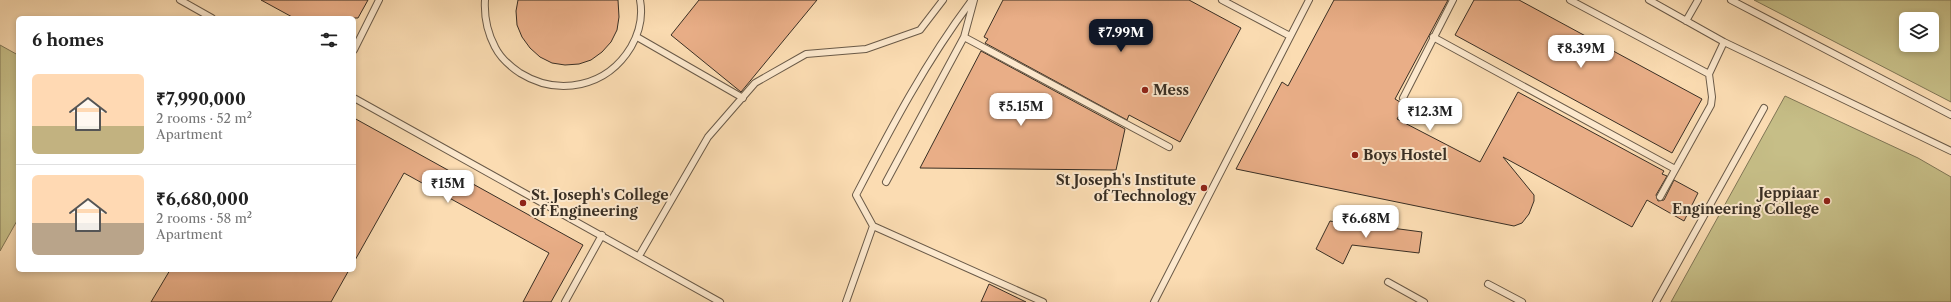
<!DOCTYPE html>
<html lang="en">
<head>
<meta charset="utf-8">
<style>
	body { margin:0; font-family:"Libre Caslon Text",serif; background:#f6f6f6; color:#222; height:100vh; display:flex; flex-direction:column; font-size:15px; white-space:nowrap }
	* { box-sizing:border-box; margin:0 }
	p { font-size:13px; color:#767676 }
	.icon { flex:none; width:22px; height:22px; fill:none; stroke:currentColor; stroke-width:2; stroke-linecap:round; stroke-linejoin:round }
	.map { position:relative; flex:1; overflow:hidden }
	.sheet { position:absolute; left:16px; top:16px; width:340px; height:256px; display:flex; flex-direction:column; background:#fff; border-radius:6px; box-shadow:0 2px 6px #0003 }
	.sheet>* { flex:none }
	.fabs { position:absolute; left:1899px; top:12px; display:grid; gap:8px }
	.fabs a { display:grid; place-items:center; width:40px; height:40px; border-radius:6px; background:#fff; box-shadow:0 2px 6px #0003; font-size:20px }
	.price { position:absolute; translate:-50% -34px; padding:0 9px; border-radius:8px; background:#fff; color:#222; font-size:13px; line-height:26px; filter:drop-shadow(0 1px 2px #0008) }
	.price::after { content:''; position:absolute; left:50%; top:24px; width:12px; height:9px; margin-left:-6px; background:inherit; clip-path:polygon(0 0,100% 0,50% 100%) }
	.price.selected { background:#111827; color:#fff }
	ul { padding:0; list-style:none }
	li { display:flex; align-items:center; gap:12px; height:100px; padding:0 16px }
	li+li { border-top:1px solid #e0e0e0 }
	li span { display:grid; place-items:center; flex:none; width:112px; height:80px; border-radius:6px; color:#555 }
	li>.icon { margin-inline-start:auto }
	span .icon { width:48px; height:48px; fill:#fffc; stroke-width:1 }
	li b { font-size:17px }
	h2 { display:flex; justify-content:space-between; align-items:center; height:48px; padding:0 16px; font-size:17px }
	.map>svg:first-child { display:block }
	.green { fill:#c6be87; stroke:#807656; fill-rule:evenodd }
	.building { fill:#e9ae87; stroke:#392f24 }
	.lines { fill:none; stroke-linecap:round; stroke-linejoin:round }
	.lane-casing { stroke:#6a5a48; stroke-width:8 }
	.lane { stroke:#fce8cd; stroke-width:6 }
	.poi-dot { fill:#8f2418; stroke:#fce8cd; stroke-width:1.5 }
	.labels { text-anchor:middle; stroke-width:4; stroke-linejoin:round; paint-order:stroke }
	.poi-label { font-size:14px; font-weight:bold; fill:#392f24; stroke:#fce8cd; text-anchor:start }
</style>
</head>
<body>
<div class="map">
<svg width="1951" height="302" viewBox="0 0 1951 302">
	<rect width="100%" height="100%" fill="#fbdcb2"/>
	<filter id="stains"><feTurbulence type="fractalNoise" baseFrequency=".005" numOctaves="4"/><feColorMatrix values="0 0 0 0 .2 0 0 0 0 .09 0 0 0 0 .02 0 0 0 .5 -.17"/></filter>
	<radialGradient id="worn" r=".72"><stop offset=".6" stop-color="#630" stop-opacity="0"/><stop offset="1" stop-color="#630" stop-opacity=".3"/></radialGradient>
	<path class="green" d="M1754,0H1951V102ZM1906,19H1932V45H1906Z
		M0,45L18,55V219L0,251Z
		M1785,96L1918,158L1951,177V302H1671Z"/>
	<path class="building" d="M261,0H368L358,18H294Z
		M518,0H618L619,17L617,30L611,42L602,52L591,60L579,64L565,65L552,63L540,57L530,48L522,37L517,25L516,11Z
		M699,0H817L741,92L671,35Z
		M1003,0H1189L1241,28L1180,142L1129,115L1127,120L985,43L988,39L984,37Z
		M1334,0H1448L1395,99L1405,105L1397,119L1480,162L1518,92L1664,171L1662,174L1667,176L1656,195L1658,201L1664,200L1674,180L1698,193L1684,221L1647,200L1632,227L1503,157L1534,195V201L1529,214L1522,223L1514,226L1236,169L1282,82L1288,86Z
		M1474,0H1519L1702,99L1672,153L1455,35Z
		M981,51L1125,129L1116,170L920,168Z
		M354,118L583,245L551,302H523L549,253L404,173L354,262Z
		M1330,221L1354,226V223L1422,232L1419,253L1352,245L1343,264L1316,249Z
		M170,270H349L331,302H151Z
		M989,284L1026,302H981Z"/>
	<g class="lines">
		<defs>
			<path id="lane" d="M180,0L212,18
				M485,0C484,17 487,32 495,47C500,57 511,67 520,73C559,97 607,87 631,47C639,33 643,16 640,0
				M972,0C926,61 891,128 856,195L873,226L1043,302
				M1222,0L1290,36
				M1570,0L1709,74
				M1649,0L1724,42L1951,151
				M1731,0L1951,115
				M1686,21L1698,0
				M637,37L743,98
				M964,37L1169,147
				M1433,37L1675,169
				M354,50L379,0
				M354,98L720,302
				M1403,98L1453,0
				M886,182L964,37L974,0
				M1660,197L1711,105L1712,97L1709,74L1724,42
				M639,256L708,137L755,83L806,54L866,49L920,30L943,0
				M1388,282L1424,302
				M1488,284L1522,302
				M565,302L602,235
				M846,302L873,226
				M1154,302L1309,0
				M1656,302L1764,108"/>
		</defs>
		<use href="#lane" class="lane-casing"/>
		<use href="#lane" class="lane"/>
	</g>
	<g class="poi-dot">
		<circle cx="1145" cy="90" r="4"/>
		<circle cx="1355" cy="155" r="4"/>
		<circle cx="1204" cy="188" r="4"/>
		<circle cx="1827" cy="201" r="4"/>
		<circle cx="523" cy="203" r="4"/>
	</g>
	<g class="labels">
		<g class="poi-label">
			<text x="1153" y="95">Mess</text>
			<text x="1363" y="160">Boys Hostel</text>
			<text x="1196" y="185" text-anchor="end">St Joseph's Institute<tspan x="1196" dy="16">of Technology</tspan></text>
			<text x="1819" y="198" text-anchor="end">Jeppiaar<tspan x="1819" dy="16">Engineering College</tspan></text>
			<text x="531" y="200">St. Joseph's College<tspan x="531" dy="16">of Engineering</tspan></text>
		</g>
	</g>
	<rect width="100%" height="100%" filter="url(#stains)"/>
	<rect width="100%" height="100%" fill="url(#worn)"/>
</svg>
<div class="fabs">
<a><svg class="icon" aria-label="layers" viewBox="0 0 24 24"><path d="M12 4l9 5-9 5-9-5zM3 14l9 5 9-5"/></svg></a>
</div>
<b class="price selected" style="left:1121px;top:53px">₹7.99M</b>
<b class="price" style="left:1581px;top:69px">₹8.39M</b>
<b class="price" style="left:1021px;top:127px">₹5.15M</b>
<b class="price" style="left:1430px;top:132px">₹12.3M</b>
<b class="price" style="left:448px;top:204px">₹15M</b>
<b class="price" style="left:1366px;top:239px">₹6.68M</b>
<section class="sheet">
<h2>6 homes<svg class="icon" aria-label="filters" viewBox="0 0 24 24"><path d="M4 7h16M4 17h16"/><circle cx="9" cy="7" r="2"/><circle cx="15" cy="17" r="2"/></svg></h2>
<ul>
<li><span style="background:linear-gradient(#ffd9b3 65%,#c2b280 0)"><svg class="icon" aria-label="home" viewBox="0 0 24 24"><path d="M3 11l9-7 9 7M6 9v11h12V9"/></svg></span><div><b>₹7,990,000</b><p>2 rooms · 52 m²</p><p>Apartment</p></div></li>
<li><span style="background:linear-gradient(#ffd9b3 60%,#b9a48a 0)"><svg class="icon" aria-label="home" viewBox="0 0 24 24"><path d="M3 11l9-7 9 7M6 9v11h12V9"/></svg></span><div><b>₹6,680,000</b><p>2 rooms · 58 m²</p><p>Apartment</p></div></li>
</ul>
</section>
</div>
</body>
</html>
